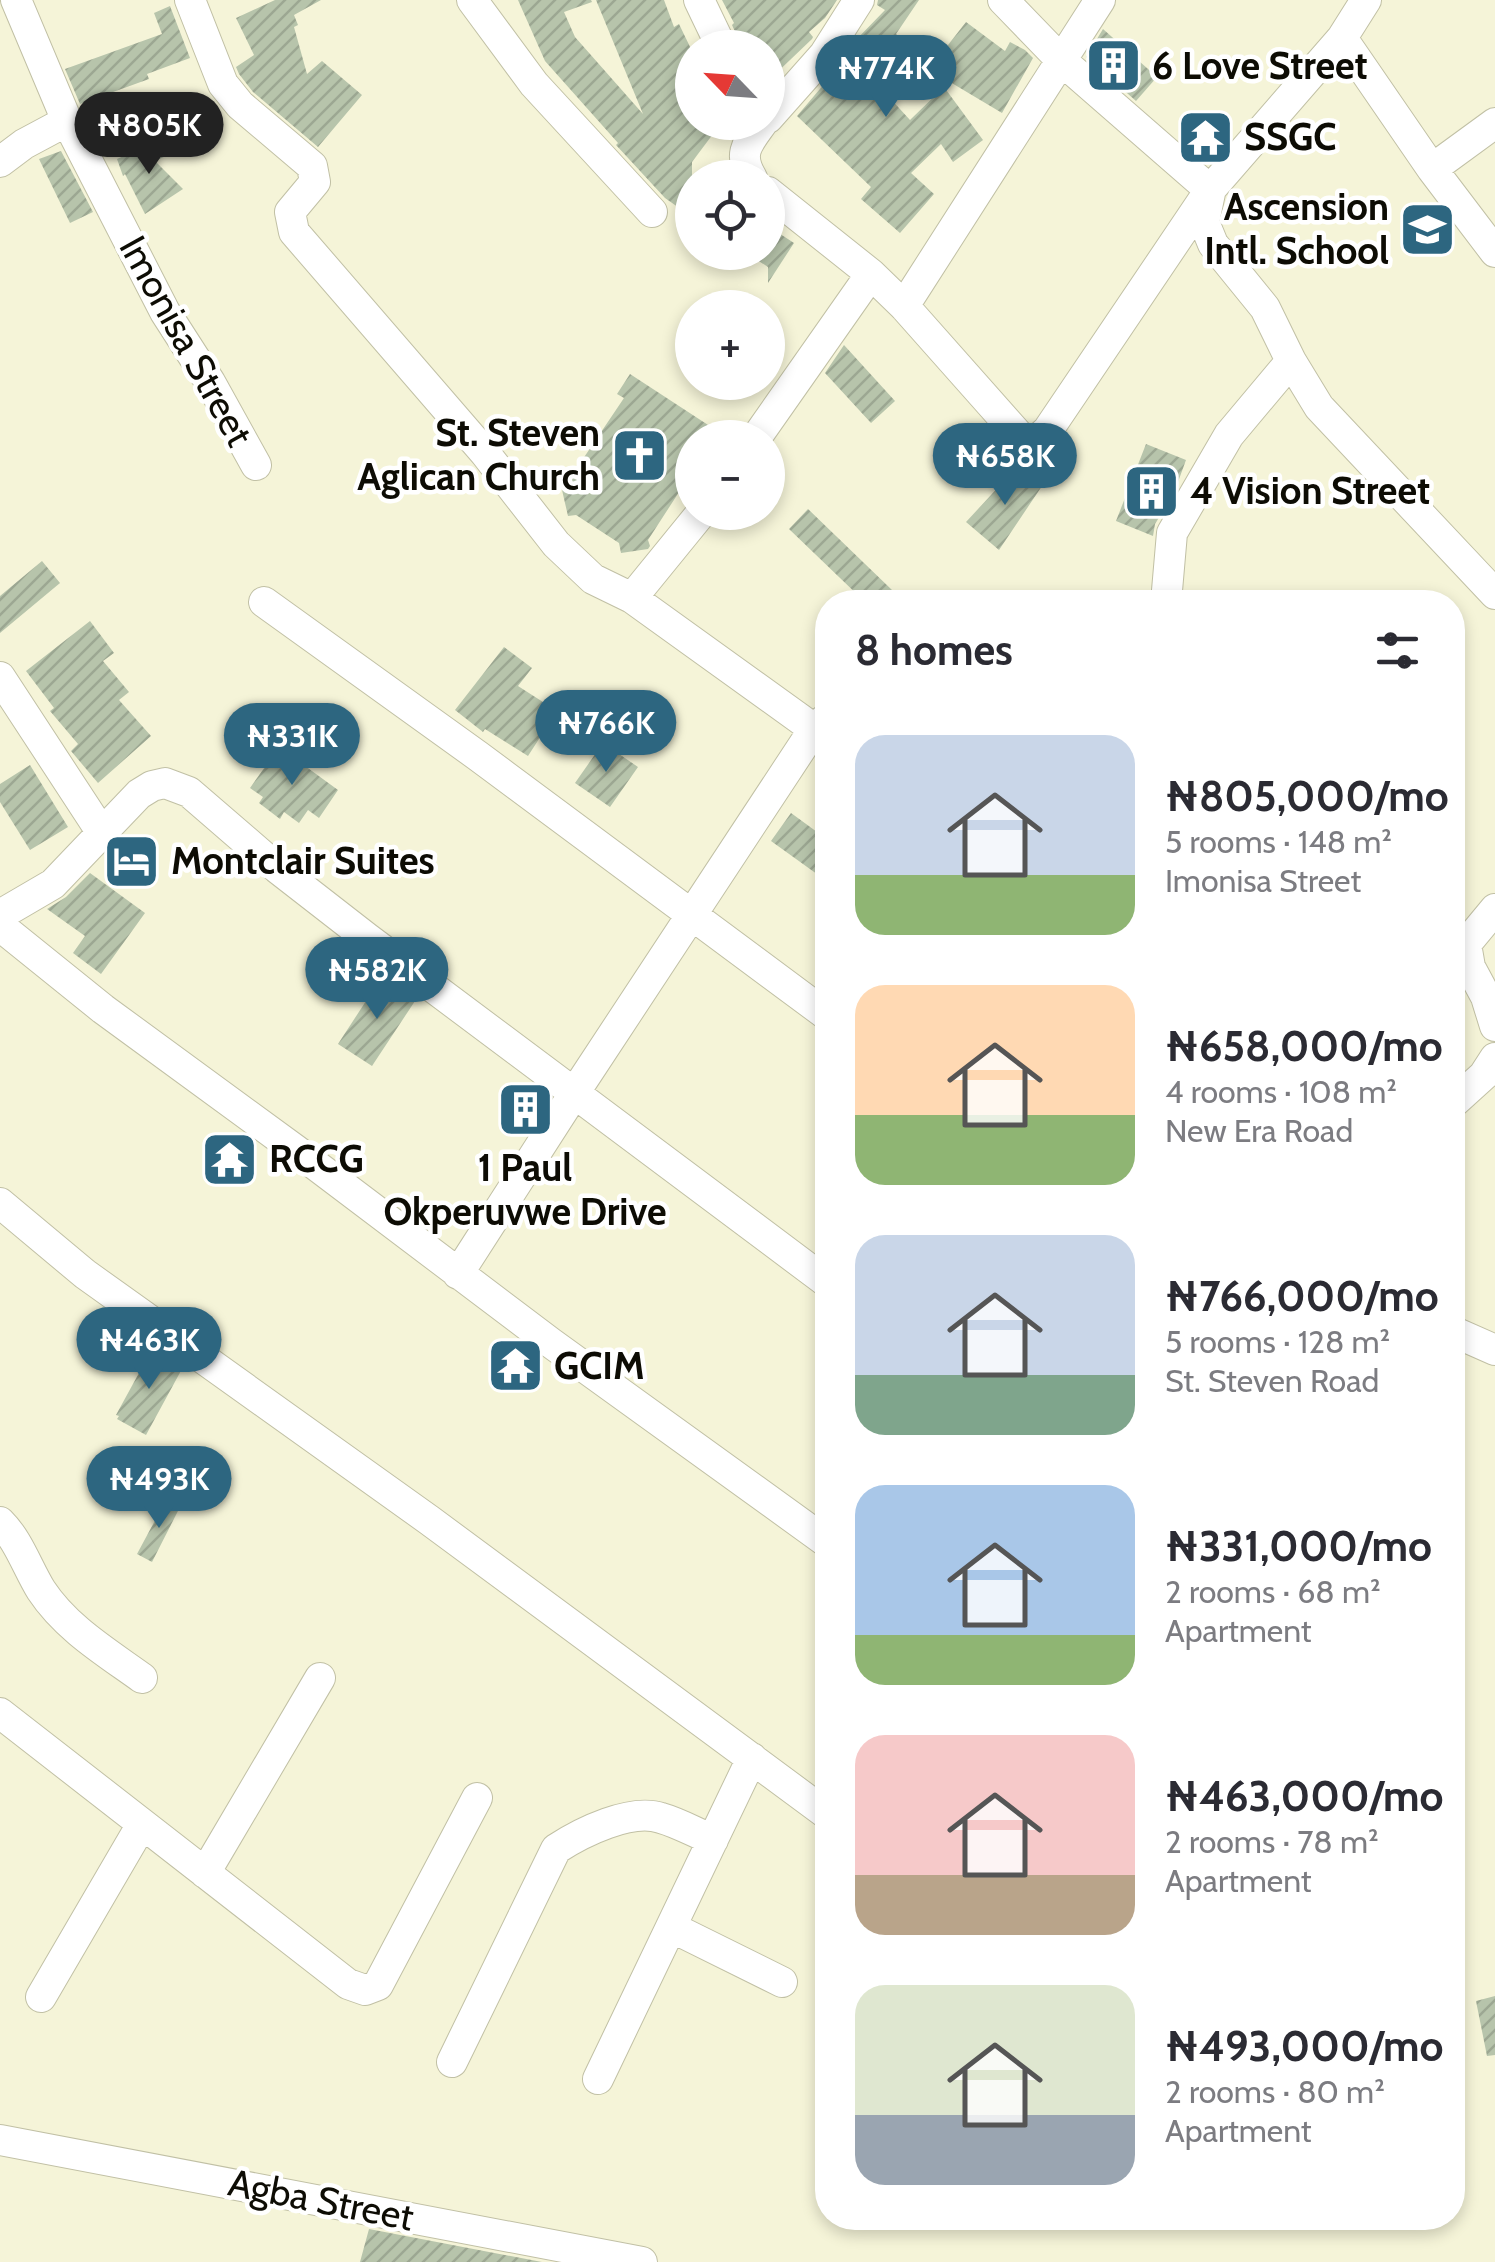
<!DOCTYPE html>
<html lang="en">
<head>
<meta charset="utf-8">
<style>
	body { margin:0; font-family:Cabin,sans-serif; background:#f2f2f3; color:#2b2b33; height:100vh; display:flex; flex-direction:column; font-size:38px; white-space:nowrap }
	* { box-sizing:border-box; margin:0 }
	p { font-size:32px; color:#7c7c81 }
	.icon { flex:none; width:55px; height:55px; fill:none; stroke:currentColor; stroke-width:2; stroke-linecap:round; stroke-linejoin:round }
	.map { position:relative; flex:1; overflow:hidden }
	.sheet { position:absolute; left:815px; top:590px; width:650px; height:1640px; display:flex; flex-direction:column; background:#fff; border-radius:40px; box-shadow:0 5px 15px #0003 }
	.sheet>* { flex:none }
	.needle { width:65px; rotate:295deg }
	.buttons { position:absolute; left:675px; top:30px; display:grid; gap:20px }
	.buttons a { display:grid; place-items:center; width:110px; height:110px; border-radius:50%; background:#fff; box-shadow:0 5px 15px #0003; font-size:50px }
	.price { position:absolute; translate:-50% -85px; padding:0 22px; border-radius:35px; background:#2d6680; color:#fff; font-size:32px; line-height:65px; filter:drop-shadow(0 2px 5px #0008) }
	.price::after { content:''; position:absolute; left:50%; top:60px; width:30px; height:22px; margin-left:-15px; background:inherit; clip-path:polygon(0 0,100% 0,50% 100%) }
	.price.on { background:#222; color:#fff }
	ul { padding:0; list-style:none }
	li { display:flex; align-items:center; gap:30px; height:250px; padding:0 40px }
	li span { display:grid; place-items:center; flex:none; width:280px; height:200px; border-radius:30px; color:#555 }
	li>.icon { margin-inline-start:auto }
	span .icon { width:120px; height:120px; fill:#fffc; stroke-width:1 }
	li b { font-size:42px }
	h2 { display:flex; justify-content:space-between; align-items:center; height:120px; padding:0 40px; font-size:42px }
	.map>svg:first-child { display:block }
	.building { fill:url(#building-hatch) }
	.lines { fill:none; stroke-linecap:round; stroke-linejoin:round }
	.minor-casing { stroke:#c1c0a5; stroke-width:32 }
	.minor { stroke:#fff; stroke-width:30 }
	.labels { text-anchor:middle; stroke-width:9; stroke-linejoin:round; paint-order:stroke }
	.poi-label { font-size:38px; font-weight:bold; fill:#0d0c04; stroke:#fff; text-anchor:start }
	.street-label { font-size:38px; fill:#0d0c04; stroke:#fff }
</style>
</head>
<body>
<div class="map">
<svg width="1495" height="2262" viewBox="0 0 1495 2262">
	<defs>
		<pattern id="building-hatch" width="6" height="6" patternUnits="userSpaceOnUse" patternTransform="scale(2.5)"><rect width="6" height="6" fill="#b7c4ab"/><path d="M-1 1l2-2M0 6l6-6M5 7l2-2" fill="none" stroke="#9ca792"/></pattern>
	</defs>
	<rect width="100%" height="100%" fill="#f5f4d8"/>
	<path class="building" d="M275,0H321L294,15L298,25L294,27L307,74L322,61L362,95L318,147L253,92L239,74L236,67L254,55L236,18Z
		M518,0H591L592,2L564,12L575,37L643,114L596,0H664L674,27L679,24L692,51V122H722L692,162V217L665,198L616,145L618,143L545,61Z
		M722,0H837L825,18L809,32L813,37L812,39L768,81V48H748L737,36L732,25L734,23Z
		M878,0H919L896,34L923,62L888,96L910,120L944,87L983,140L953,162L941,144L911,173L934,194L900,233L861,199L871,187L797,116L825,83L862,48L855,41L885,10L877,5Z
		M170,6L190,58L147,74L149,79L80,104L65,69L162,34L154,13Z
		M966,22L1005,51L1010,42L1025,50L1033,58L1002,113L950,82L954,78L934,63Z
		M1103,29L1157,77L1136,101L1086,57Z
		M155,142L168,155L155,161L183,189L145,214L125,174L123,176L117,159Z
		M61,151L93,212L70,223L39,159Z
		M768,226L794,243L768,283V267L745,252H768Z
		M844,345L895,401L871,423L825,373Z
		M630,374L728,438H692V472L648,540L650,546L648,549L621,553L619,543L576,515L568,516L562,490L624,398L617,394Z
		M1146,444L1186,460L1174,493L1155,524L1153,536L1116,521Z
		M1018,466L1042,486L999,550L966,522Z
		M808,509L892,590L880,602H865L789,529Z
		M42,561L60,583L0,633V596Z
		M90,621L114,653L103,661L129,692L119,700L151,736L98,783L71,751L78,744L50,711L54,708L26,671Z
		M504,647L532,668L518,686L557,711L528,756L485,729L483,732L455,710Z
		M603,743L638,767L610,807L575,783Z
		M279,747L338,790L319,818L308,810L299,823L284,812L280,819L259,803L263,797L250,788Z
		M30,765L68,827L30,850L0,802V784Z
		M791,813L828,840V882L771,841Z
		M90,873L145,913L101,974L73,953L85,936L47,909L66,897Z
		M381,978L415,1001L372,1066L338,1044Z
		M155,1350L183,1367L146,1435L117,1419L119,1416L116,1415L151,1351L153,1352Z
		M166,1500L180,1507L152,1562L137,1554Z
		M1495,1996V2055L1487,2056L1476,2001Z
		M369,2229L542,2262H360Z"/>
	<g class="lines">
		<defs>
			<path id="minor" d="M16,0L67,121L165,312L210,382L256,465
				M190,0L223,84L240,105L312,166L315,182L290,212L294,232L485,453L556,544L593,579L632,598L702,512
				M472,0L534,84L652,212
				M699,0L722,48
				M1003,0L1062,61L1210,190
				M1342,38L1432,169L1495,252
				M768,118L824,55L859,0
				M0,162L24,144L67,121
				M1432,169L1495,123
				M752,178C737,153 748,143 763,122
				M768,192L871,274L904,306L1022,439L1035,442L1048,430L1210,190L1342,38L1366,0
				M1210,193L1204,222L1213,244L1265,308L1291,361L1319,407L1495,594
				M904,306L1100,0
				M756,438L871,274
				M632,598L814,729
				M264,602L478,756L828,1016
				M1166,602L1172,533L1229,435L1291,361
				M0,677L102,833
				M1495,909L1466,944L1470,967L1486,997L1495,1026
				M0,915L53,884L139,794L152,786L165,783L189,792L277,868L367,938L828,1283
				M0,926L103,1009L297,1151L551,1343L828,1543
				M1452,1104L1484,1075L1495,1058
				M0,1203L85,1274L429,1520L828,1815
				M458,1274L575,1092L814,729L828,717
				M1452,1331L1495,1350
				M0,1522C19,1541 27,1567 41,1590C66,1628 106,1652 142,1678
				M0,1713L348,1984L365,1990L378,1985L477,1798
				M205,1873L320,1678
				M671,1927L782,1982
				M41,1997L142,1824
				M452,2062L556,1849C582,1832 631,1808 661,1818C679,1823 696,1833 713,1840
				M598,2079L752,1758
				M0,2140L642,2262"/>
		</defs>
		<use href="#minor" class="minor-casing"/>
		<use href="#minor" class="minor"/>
	</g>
	<defs>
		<symbol id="building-square" viewBox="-11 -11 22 22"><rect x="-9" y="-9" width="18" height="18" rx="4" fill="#2d6680" stroke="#fff"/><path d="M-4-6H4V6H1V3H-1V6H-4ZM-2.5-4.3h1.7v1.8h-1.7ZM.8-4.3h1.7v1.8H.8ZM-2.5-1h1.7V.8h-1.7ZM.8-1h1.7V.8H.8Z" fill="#fff"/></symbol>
		<symbol id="temple-square" viewBox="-11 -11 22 22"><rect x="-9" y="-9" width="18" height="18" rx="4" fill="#2d6680" stroke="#fff"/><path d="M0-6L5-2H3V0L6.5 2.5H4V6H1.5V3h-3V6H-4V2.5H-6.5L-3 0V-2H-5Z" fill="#fff"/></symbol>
		<symbol id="school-square" viewBox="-11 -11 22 22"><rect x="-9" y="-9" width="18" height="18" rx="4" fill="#2d6680" stroke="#fff"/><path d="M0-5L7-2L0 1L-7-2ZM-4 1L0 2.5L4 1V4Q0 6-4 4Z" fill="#fff"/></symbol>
		<symbol id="church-square" viewBox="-11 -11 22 22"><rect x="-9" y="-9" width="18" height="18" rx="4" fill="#2d6680" stroke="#fff"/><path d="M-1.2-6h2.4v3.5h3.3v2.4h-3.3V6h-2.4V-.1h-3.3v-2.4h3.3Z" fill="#fff"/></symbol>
		<symbol id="hotel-square" viewBox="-11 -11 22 22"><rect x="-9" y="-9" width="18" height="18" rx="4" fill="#2d6680" stroke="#fff"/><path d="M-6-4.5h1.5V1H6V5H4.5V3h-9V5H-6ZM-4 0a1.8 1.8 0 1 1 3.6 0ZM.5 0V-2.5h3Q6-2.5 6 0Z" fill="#fff"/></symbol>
	</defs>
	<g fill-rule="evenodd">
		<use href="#building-square" x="1082" y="34" width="63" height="63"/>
		<use href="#temple-square" x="1174" y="106" width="63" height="63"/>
		<use href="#school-square" x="1396" y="198" width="63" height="63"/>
		<use href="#church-square" x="608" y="424" width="63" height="63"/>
		<use href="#building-square" x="1120" y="460" width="63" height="63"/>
		<use href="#hotel-square" x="100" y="830" width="63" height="63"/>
		<use href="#building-square" x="494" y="1078" width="63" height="63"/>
		<use href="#temple-square" x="198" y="1128" width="63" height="63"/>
		<use href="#temple-square" x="484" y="1334" width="63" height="63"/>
	</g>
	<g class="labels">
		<g class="poi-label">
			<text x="1152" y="79">6 Love Street</text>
			<text x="1244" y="150">SSGC</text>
			<text x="1389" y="220" text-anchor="end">Ascension<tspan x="1389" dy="44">Intl. School</tspan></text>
			<text x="600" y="446" text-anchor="end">St. Steven<tspan x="600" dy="44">Aglican Church</tspan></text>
			<text x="1190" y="504">4 Vision Street</text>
			<text x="171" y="874">Montclair Suites</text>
			<text x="269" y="1172">RCCG</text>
			<text x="525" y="1181" text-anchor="middle">1 Paul<tspan x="525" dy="44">Okperuvwe Drive</tspan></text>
			<text x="554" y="1379">GCIM</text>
		</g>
		<g class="street-label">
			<text transform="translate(186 341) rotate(61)" y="13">Imonisa Street</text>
			<text transform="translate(321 2200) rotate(11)" y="13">Agba Street</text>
		</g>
	</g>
</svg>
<div class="buttons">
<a><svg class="needle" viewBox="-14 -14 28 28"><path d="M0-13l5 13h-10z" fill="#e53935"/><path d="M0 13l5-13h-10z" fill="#7c7c81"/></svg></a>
<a><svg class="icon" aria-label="locate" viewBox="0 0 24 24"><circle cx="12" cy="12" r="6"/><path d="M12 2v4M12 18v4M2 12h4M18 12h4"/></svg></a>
<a>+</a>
<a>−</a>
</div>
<b class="price" style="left:886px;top:120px">₦774K</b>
<b class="price on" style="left:149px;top:177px">₦805K</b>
<b class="price" style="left:1005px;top:508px">₦658K</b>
<b class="price" style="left:606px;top:775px">₦766K</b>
<b class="price" style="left:292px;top:788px">₦331K</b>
<b class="price" style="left:377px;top:1022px">₦582K</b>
<b class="price" style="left:149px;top:1392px">₦463K</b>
<b class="price" style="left:159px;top:1531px">₦493K</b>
<section class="sheet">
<h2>8 homes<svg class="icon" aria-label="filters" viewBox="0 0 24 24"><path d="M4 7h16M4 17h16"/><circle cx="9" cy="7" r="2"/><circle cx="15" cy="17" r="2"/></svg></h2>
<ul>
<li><span style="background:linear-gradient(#c9d6e8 70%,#8fb573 0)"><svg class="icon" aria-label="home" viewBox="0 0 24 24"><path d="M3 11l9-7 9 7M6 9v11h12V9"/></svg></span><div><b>₦805,000/mo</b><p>5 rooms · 148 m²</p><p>Imonisa Street</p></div></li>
<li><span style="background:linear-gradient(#ffd9b3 65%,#8fb573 0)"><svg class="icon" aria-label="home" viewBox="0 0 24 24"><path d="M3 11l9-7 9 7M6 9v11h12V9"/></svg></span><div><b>₦658,000/mo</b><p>4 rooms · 108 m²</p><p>New Era Road</p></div></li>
<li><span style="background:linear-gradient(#c9d6e8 70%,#7fa58c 0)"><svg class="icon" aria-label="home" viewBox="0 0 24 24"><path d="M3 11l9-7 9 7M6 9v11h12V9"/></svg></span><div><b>₦766,000/mo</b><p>5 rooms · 128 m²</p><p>St. Steven Road</p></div></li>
<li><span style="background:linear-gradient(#a9c7e8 75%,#8fb573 0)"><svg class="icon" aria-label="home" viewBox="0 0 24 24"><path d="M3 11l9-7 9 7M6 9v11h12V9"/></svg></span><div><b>₦331,000/mo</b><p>2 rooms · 68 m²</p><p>Apartment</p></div></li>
<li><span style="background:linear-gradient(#f6c9c9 70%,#b9a48a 0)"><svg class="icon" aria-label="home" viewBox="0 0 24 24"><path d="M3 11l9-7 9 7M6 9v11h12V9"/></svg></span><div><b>₦463,000/mo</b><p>2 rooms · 78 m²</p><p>Apartment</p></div></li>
<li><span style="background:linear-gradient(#dfe7d0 65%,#9aa5b1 0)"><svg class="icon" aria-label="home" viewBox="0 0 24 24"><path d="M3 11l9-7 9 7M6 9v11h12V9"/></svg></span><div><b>₦493,000/mo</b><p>2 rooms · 80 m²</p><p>Apartment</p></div></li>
</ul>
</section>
</div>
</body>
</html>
